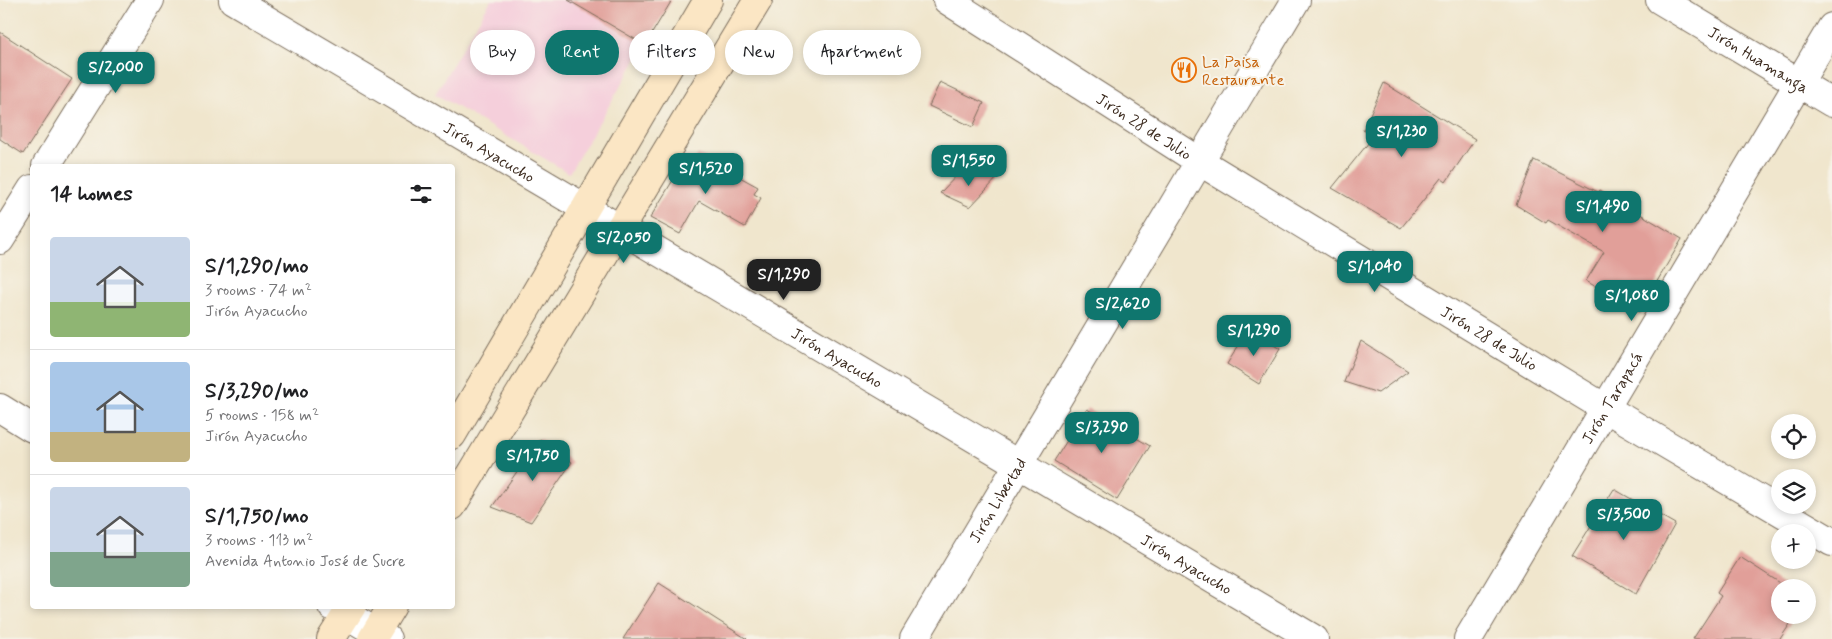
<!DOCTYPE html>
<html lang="en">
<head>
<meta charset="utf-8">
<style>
	body { margin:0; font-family:Mynerve,sans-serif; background:#f6f6f6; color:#202124; height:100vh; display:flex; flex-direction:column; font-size:19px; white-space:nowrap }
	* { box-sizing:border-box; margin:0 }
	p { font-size:16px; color:#757577 }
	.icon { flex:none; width:28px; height:28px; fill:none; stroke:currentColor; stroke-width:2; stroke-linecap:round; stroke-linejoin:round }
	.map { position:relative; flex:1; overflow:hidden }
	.side { position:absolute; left:30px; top:164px; width:425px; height:445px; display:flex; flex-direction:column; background:#fff; border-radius:5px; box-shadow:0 2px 8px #0003 }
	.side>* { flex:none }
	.guide { position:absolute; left:470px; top:30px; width:475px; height:45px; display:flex; gap:10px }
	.buttons { position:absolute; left:1771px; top:414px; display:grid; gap:10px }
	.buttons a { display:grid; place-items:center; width:45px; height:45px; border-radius:50%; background:#fff; box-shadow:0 2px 8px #0003; font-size:25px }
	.price { position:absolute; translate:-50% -42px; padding:0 11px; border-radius:10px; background:#0f766e; color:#fff; font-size:16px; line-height:32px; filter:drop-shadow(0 1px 2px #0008) }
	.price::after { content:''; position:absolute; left:50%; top:30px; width:15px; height:11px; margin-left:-8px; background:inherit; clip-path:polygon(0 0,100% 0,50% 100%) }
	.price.current { background:#222; color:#fff }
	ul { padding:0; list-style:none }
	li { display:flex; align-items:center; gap:15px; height:125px; padding:0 20px }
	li+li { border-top:1px solid #e0e0e0 }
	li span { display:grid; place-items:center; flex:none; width:140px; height:100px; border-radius:5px; color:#555 }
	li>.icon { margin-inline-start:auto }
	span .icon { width:60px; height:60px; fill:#fffc; stroke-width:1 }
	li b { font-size:21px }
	h2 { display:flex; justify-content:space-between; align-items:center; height:60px; padding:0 20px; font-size:21px }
	.pill { padding:0 18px; border-radius:22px; background:#fff; box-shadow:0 2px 8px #0003; font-size:18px; line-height:45px }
	.pill.current { background:#0f766e; color:#fff }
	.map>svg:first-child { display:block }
	.built { fill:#f5cfdb }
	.building { fill:#e19f99 }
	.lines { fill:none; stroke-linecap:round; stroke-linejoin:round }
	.minor-casing { stroke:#7a6c5b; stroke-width:30 }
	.tertiary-casing { stroke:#7a6c5b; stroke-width:30 }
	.secondary-casing { stroke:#7a6c5b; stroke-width:30 }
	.minor { stroke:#fff; stroke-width:28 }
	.tertiary { stroke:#fff; stroke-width:28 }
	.secondary { stroke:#fbe6c4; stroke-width:28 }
	.labels { text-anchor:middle; stroke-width:4; stroke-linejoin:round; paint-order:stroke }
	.street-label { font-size:16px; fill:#3b2a1e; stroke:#f7f3e8 }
	.food-label { font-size:16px; fill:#c56008; stroke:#f7f3e8; text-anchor:start }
</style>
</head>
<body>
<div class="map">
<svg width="1832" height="639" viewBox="0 0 1832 639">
	<rect width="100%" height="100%" fill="#f7f3e8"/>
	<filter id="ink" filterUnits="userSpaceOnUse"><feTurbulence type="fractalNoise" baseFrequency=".02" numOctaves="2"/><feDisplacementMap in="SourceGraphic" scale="10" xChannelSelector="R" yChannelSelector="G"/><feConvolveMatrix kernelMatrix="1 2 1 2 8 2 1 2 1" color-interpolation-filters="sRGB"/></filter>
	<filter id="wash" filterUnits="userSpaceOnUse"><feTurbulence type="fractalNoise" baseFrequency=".0096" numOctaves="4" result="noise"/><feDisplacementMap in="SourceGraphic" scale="20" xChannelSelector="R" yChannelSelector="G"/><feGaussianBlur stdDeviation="1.12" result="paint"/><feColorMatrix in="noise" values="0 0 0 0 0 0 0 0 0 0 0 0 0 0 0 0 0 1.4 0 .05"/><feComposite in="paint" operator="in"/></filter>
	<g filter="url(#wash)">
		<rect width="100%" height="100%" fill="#f0e6cd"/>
		<path class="built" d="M491,0H568L645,45L569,173L435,94Z"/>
		<g id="blocks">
			<path class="building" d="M568,0H672L645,45Z
				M0,32L72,79L23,154L0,139Z
				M940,82L984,103L973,127L929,106Z
				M1384,83L1475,139L1446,182L1441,178L1401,228L1332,188L1374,136L1363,130Z
				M698,154L758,187L754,194L761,198L745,227L699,201L680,234L650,218L687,157L694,161Z
				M1534,160L1598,192L1600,190L1682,239L1639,312L1586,281L1604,252L1548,220L1546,223L1516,205Z
				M962,170L1000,175L970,207L940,193Z
				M1249,329L1280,349L1259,384L1227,364Z
				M1361,341L1408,371L1378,393L1344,382Z
				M1087,409L1150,446L1117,500L1054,461Z
				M540,439L572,462L531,522L492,507Z
				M1614,489L1675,524L1636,594L1572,556Z
				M1740,557L1788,588H1780V615H1796L1780,639H1693L1721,596L1717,593Z
				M659,583L747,639H623Z"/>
		</g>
	</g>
	<g filter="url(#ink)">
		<use href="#blocks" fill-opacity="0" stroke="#7a6c5b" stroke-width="1"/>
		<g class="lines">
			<defs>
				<g id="minor">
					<path id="s1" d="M233,0L1314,639"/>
					<path id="s2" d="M947,0L1199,161L1605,408L1832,542"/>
					<path id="s3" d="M1660,0L1832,103"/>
					<path d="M46,166L150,0"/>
					<path d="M0,240L32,189"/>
					<path id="s4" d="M914,639L1296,0"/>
					<path id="s5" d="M1468,639L1832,27"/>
				</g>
				<path id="tertiary" d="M0,408L32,428
					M332,606L387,639"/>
				<path id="secondary" d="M452,435L708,0
					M452,506L758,0
					M331,639L352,606
					M372,639L392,606"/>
			</defs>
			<use href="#minor" class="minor-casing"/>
			<use href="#tertiary" class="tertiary-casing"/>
			<use href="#secondary" class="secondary-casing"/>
			<use href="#minor" class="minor"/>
			<use href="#tertiary" class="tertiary"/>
			<use href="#secondary" class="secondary"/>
		</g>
	</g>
	<defs>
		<symbol id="restaurant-ring" viewBox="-11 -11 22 22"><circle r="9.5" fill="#f7f3e8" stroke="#e8710a" stroke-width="1.5"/><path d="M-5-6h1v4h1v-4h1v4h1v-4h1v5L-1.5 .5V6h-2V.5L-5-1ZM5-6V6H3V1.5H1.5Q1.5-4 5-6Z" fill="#e8710a"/></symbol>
	</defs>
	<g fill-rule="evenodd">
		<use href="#restaurant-ring" x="1170" y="56" width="28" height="28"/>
	</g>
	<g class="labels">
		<g class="street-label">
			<text dy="6" stroke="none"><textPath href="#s3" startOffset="115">Jirón Huamanga</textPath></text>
			<text dy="6" stroke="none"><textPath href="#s2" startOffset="234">Jirón 28 de Julio</textPath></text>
			<text dy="6" stroke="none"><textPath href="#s1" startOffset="298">Jirón Ayacucho</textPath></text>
			<text dy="6" stroke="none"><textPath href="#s2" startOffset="639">Jirón 28 de Julio</textPath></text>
			<text dy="6" stroke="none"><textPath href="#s1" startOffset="702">Jirón Ayacucho</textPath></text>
			<text dy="6" stroke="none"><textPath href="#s5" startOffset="281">Jirón Tarapacá</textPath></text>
			<text dy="6" stroke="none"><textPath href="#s4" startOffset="162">Jirón Libertad</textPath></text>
			<text dy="6" stroke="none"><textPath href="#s1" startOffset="1108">Jirón Ayacucho</textPath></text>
		</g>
		<g class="food-label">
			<text x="1202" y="67">La Paisa<tspan x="1202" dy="18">Restaurante</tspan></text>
		</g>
	</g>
</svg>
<div class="buttons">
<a><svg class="icon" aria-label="locate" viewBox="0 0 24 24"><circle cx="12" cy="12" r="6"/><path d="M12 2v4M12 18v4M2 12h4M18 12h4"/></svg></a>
<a><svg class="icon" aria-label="layers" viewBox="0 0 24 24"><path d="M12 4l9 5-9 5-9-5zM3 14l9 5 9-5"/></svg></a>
<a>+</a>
<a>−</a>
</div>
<b class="price" style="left:116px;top:94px">S/2,000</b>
<b class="price" style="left:1402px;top:158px">S/1,230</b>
<b class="price" style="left:969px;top:187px">S/1,550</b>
<b class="price" style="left:706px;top:195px">S/1,520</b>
<b class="price" style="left:1603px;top:233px">S/1,490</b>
<b class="price" style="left:624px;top:264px">S/2,050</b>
<b class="price" style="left:1375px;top:293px">S/1,040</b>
<b class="price current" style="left:784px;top:301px">S/1,290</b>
<b class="price" style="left:1632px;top:322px">S/1,080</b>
<b class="price" style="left:1123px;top:330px">S/2,620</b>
<b class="price" style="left:1254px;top:357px">S/1,290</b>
<b class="price" style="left:1102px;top:454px">S/3,290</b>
<b class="price" style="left:533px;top:482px">S/1,750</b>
<b class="price" style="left:1624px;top:541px">S/3,500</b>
<div class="guide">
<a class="pill">Buy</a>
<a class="pill current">Rent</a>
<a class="pill">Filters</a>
<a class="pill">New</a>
<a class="pill">Apartment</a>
</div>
<section class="side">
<h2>14 homes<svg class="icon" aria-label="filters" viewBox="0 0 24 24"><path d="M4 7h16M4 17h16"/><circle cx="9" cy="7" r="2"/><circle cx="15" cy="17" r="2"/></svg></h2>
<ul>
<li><span style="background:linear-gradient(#c9d6e8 65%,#8fb573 0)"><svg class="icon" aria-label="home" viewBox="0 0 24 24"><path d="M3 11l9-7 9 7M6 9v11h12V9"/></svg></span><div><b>S/1,290/mo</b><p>3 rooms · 74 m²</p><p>Jirón Ayacucho</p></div></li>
<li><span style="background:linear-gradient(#a9c7e8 70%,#c2b280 0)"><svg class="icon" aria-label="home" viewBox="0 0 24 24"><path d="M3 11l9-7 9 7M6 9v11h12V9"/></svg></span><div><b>S/3,290/mo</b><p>5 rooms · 158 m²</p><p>Jirón Ayacucho</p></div></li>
<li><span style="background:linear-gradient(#c9d6e8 65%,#7fa58c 0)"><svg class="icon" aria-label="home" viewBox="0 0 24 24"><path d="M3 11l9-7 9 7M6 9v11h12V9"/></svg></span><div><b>S/1,750/mo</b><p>3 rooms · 113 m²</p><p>Avenida Antonio José de Sucre</p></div></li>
</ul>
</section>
</div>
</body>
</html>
